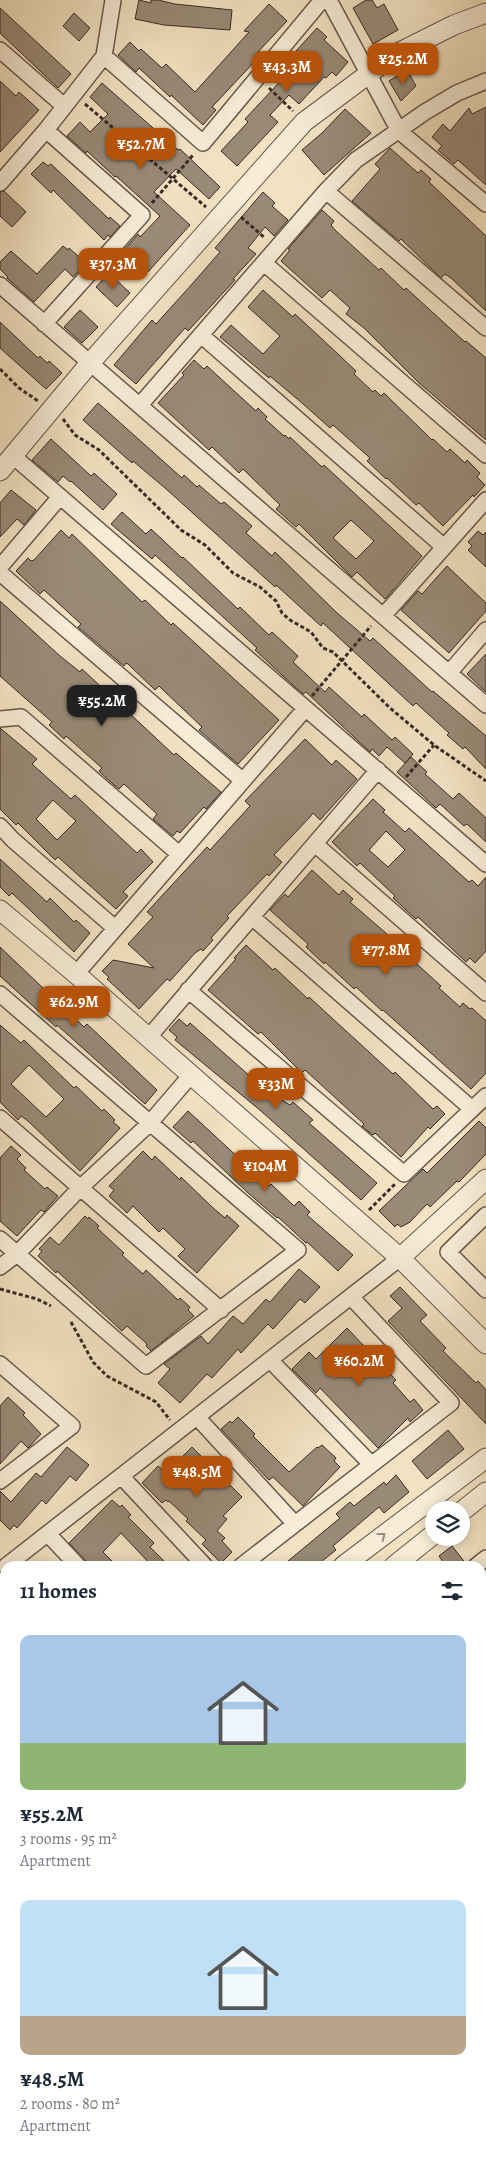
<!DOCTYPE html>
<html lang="en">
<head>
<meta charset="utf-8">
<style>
	body { margin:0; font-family:Alegreya,serif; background:#f6f6f7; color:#1f2937; height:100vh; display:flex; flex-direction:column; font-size:19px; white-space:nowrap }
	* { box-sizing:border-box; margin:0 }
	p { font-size:16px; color:#747a83 }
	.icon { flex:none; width:28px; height:28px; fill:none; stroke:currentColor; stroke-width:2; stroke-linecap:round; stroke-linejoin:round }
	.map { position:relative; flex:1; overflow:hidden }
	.drawer { position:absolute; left:0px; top:1561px; width:486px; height:601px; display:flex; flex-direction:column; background:#fff; border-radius:15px 15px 0 0; box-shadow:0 2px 12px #0003 }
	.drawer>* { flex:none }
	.tools { position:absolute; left:425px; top:1501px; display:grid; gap:10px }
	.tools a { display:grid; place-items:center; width:45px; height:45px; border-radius:50%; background:#fff; box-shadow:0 2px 12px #0003; font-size:25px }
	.price { position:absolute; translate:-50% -42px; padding:0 11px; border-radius:10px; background:#b45309; color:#fff; font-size:16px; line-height:32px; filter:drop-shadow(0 1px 2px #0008) }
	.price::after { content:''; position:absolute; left:50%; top:30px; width:15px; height:11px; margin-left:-8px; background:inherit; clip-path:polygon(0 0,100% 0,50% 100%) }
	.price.current { background:#222; color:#fff }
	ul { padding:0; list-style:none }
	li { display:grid; align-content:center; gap:10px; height:265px; padding:0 20px }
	li span { display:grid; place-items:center; height:155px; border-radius:10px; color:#555 }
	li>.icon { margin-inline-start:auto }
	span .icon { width:90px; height:90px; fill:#fffc; stroke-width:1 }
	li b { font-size:21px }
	h2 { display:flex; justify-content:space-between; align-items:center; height:60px; padding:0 20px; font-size:21px }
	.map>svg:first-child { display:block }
	.building { fill:#998a77; stroke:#382a25; fill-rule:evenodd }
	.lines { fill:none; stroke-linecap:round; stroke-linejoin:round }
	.minor-casing { stroke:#66584c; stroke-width:18 }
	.tertiary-casing { stroke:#66584c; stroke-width:21 }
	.path { stroke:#382a25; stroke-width:3; stroke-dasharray:4 2.5; stroke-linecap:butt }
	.minor { stroke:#f7ecd7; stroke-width:15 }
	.tertiary { stroke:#f7ecd7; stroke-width:19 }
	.oneway { stroke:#988b7e }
</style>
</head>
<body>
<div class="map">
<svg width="486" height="2162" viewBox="0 0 486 2162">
	<rect width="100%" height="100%" fill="#f2e2c2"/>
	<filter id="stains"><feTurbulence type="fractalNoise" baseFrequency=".004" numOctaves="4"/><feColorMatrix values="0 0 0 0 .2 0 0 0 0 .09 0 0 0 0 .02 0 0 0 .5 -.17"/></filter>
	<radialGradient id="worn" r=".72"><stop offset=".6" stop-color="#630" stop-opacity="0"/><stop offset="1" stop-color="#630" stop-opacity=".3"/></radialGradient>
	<path class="building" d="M139,0L151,3V0H158L175,4L232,10L230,30L164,25L135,19Z
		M366,0H372L377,8L384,4L398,30L373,44L353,8Z
		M269,4L287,21L257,53L255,56L257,59L212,107L216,110L203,125L171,95L170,97L139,68L136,72L118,55L130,42L139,51L141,49L162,68L166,64L195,92L249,32L244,31Z
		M0,8L71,74L58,88L0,33Z
		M74,13L90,28L79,41L63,26Z
		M317,28L327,37L324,40L348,62L336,76L332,72L326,78L324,77L299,104L289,95L270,115L278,122L237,166L221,151L248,122L245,119L303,57L296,51Z
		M407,70L416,86L401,101L389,81Z
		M0,81L16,96L19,92L39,110L0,152Z
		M102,83L178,150L180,149L220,187L209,199L176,169L154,192L190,225L148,272L124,250L138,234L140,237L160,216L116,176L115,177L87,151L86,153L67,136L80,122L90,132L108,114L90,97Z
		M486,107V185L458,160L454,164L438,150L442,146L432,137L443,124L450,131L469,108L472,114Z
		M345,109L371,133L324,175L302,150L322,133Z
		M390,148L418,173L421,170L431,179L429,182L486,236V311L451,278L445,274L441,278L401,239L399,241L352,201L380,169L375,164Z
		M43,162L48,166L51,164L109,219L110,217L120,226L110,237L108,235L104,240L53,190L51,193L31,174Z
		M4,191L26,212L12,227L0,216V192Z
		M263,192L275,203L272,206L288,220L274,236L265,227L248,248L256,254L233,279L235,280L188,331L185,328L136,384L114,365L152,320L156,324L193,283L220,252L215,248Z
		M322,210L334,221L331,225L335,230L379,270L381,268L404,290L406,288L465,342L466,341L486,358V440L419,383L364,328L346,314L350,308L330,290L322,298L281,261L290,250L288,249Z
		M63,246L68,250L69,248L86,263L73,277L65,269L34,302L7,278L8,277L0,269V262L11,251L37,274Z
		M109,273L130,293L117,307L96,287Z
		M263,290L293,317L295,314L323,340L356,371L354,374L373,392L375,390L381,396L384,393L432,440L433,439L447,452L450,449L465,463L467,460L480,473L477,477L485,485L474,497L473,495L443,526L419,503L416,505L387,478L386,479L367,461L370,458L333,425L330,428L302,403L270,376L269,378L220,337L231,325L263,354L280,336L248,307Z
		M80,310L98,327L82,343L64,327Z
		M0,322L38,358L40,356L47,363L49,361L62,373L46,389L0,348Z
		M194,360L204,369L207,366L256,411L258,408L267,417L265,419L284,436L285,435L289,439L290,437L322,467L324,465L422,556L387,597L385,599L357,572L352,577L299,524L296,527L276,509L280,505L243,469L239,473L212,447L209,450L158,403L184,375L182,373ZM351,520L374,541L356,559L333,538Z
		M98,403L182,478L184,475L197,487L199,485L221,504L224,502L252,526L246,533L272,556L275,552L336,612L370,641L373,638L432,692L433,691L486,736V769L465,747L463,749L447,735L449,733L416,703L413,706L323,623L321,626L276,585L275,587L165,488L133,461L132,463L83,420Z
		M51,439L91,476L94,473L117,494L103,510L71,481L70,482L63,476L58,482L32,460Z
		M11,490L36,510L24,525L17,519L0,537V503Z
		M122,512L146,534L151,529L182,558L183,557L238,609L240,607L269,635L272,632L298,656L293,662L325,692L329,687L362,717L364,714L392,740L395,737L413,754L405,763L387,747L379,756L372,749L370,752L306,692L303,694L294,686L255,650L257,648L155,555L152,559L111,524Z
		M61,530L69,538L72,534L142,602L145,600L171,625L173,623L279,720L238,764L199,730L202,727L159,686L155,690L128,664L126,663L124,666L78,627L81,624L44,590L40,594L16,571L28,558L31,561L34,560Z
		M478,531L483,535L486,532V567L468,550L472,546L468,542Z
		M447,566L486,603V611L449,653L401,610L418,591L422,594Z
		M0,601L60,656L80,672L82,669L174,755L176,753L221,792L206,809L204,807L180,833L177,831L173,836L153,819L157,814L124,784L119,789L114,785L99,771L102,768L66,736L64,739L49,725L52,722L0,676Z
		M486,654V692L467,674Z
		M0,728L37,759L32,764L71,799L75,795L137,853L141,849L153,862L123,892L128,896L116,909L58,857L55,860L18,823L16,825L0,809ZM53,800L76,821L57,840L36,819Z
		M305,739L332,765L336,760L357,779L320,820L313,813L310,817L274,855L282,862L269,876L267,874L227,916L229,918L211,938L213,940L203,951L201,949L195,953L170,981L167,979L139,1009L107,979L109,977L102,971L113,960L154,968L128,944L153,917L147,912L207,847L210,850L250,806L245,801Z
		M411,757L427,772L425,774L453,799L459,793L486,818V842L467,824L464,826L440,804L436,808L397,772Z
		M373,799L385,810L383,812L405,832L409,828L469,882L472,880L478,886L486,877V951L475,963L470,958L466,962L418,917L416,919L393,898L395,896L360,863L357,866L332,842ZM386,831L405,850L388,867L369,850Z
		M0,859L47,902L50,898L74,922L76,920L90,933L74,952L12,893L9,896L0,887Z
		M312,870L339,895L343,890L353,899L350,902L387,934L386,936L441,986L439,988L460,1007L463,1003L470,1009L472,1008L486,1021V1073L471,1089L383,1010L382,1011L356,987L354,989L325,962L324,964L306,947L308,944L270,910L285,894L288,897Z
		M246,945L273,970L275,968L308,999L309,997L393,1074L395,1072L433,1109L437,1106L445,1114L430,1129L428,1127L401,1157L375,1133L373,1135L369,1132L362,1126L364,1124L305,1070L302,1073L261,1032L258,1034L208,990L236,959L234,958Z
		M0,947L84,1027L87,1024L157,1090L145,1104L57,1025L56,1027L0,976Z
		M179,1019L187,1026L190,1023L252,1078L255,1075L282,1100L290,1105L293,1102L313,1120L309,1123L377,1183L361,1200L261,1111L175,1040L177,1037L169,1030Z
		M0,1025L21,1043L24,1040L74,1088L76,1086L102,1111L104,1109L115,1120L113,1122L120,1128L80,1171L28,1121L21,1116L18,1120L0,1102ZM29,1065L64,1099L46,1117L11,1084Z
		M188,1111L269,1186L271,1184L294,1206L299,1201L310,1212L307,1215L353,1255L338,1271L307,1242L306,1243L278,1217L277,1218L247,1192L193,1141L191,1143L173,1127Z
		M479,1121L486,1128V1154L459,1182L457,1181L430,1207L427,1204L410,1222L401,1227L397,1224L395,1227L379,1211L423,1169L427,1173Z
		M11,1146L21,1155L17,1159L26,1168L24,1170L45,1189L47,1187L58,1196L44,1212L41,1210L17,1236L0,1221V1158Z
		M143,1151L152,1160L155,1156L180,1180L181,1177L212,1207L225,1218L227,1215L239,1226L197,1273L178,1256L185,1249L163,1228L159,1232L133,1206L127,1213L109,1196L114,1190L109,1186Z
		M85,1216L88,1219L89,1217L99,1226L97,1228L124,1253L122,1255L143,1274L146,1270L178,1300L180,1298L190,1307L188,1310L194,1316L151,1351L146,1346L147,1344L127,1326L122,1331L57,1271L56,1273L38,1256L42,1251L39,1249L50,1237L59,1245Z
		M299,1269L320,1287L305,1303L300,1299L273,1329L268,1324L241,1353L238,1349L212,1378L207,1374L180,1403L158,1383L170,1369L164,1364L201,1336L208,1344L233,1316L243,1324L266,1299L269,1302L271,1301Z
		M400,1287L427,1315L420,1321L446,1348L443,1351L476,1383L478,1381L486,1390V1424L388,1321L402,1308L390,1296Z
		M347,1328L396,1380L393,1383L410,1402L414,1399L423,1410L410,1422L408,1418L378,1448L320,1388L316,1393L292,1369L309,1352L316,1359Z
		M8,1397L25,1413L23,1415L41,1434L28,1448L21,1441L0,1464V1406Z
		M238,1417L255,1434L253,1436L289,1472L317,1447L318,1448L322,1445L336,1458L334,1461L340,1467L303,1506L273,1477L269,1480L221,1429L230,1421L232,1423Z
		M448,1430L464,1449L427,1479L412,1461Z
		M67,1447L89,1465L76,1481L70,1476L46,1504L42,1500L17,1528L14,1525L10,1530L0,1520V1491L11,1502L36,1473L41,1477Z
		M192,1447L242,1497L223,1516L227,1519L217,1531L225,1538L222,1541L232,1552L221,1563L202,1544L206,1540L186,1521L188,1519L169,1501L168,1502L166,1500L162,1503L142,1483L158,1466L166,1473Z
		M396,1475L409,1492L384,1513L379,1507L333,1546L336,1550L316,1566H282L340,1518L336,1514L350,1502L354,1506L384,1482L386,1485Z
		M112,1500L120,1507L122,1505L131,1515L128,1517L154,1543L150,1547L169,1566H152L121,1533L103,1552L117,1566H91L69,1543Z
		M452,1546L467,1565V1566H446L439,1556Z"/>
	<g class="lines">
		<defs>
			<path id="minor" d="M329,0L399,131L486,204
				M0,50L64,106
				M104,56L203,143L322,0
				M0,183L46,130L104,56L113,0
				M326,191L486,328
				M264,263L486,455
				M0,285L486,705
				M44,324L142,215L46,130
				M201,335L444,547
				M140,405L326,191L356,160L425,112L457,93L486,81
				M13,456L486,864
				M0,567L59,498
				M0,573L242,780
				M383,616L486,500
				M449,673L486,630
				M0,719L21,717L179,854
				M0,826L13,840L115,928
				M315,844L486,993
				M252,917L472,1109
				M76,974L305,709
				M188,990L404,1174L486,1096
				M0,994L298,1250L146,1366L0,1239
				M148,1038L378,770
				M0,1118L221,1310
				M486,1215L448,1252L486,1290
				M0,1267L17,1254L80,1188L149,1124L191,1075
				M270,1360L371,1464
				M0,1364L72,1426L0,1481
				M197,1417L295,1524
				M121,1476L205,1566
				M48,1534L78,1566
				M6,1566L400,1258
				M241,1566L451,1403L351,1297
				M476,1566L486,1558
				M0,1622L5,1628
				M481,1675L486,1671
				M0,1752L5,1748
				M481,1779L486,1784
				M0,1799L5,1805
				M481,1893L486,1897
				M0,1954L5,1950
				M0,2073L5,2069"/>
			<path id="tertiary" d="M0,471L90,363L304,122L394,55L454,25L486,13
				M0,910L76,974L400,1258L486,1344
				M400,1258L486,1179
				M461,1512L486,1492
				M343,1566L486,1458
				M394,1566L434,1534
				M0,1834L5,1830
				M0,1868L5,1864"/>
		</defs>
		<use href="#minor" class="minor-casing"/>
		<use href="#tertiary" class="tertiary-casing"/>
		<path class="path" d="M269,88L293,111
			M85,104L206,207
			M152,203L193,155
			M241,217L265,238
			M0,369L19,388L38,401
			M63,419L75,435L99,450L181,530L205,545L233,573L260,587L276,601L282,613L290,620L311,632L323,648L333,652L390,708L434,745L486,781
			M312,696L371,626
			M406,777L434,745
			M369,1210L395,1184
			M0,1289L37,1299L51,1306
			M71,1322L93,1362L107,1376L156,1402L170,1420"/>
		<use href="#minor" class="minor"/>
		<use href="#tertiary" class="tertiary"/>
	</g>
	<defs><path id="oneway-chevron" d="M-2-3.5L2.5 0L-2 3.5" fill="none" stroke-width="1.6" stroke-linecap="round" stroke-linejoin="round" transform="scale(1.25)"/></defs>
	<use class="oneway" href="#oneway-chevron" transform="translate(382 1536) rotate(-38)"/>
	<rect width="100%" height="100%" filter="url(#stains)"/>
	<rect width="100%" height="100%" fill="url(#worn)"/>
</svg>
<div class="tools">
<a><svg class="icon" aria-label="layers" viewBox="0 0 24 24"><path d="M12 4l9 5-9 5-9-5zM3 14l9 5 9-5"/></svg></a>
</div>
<b class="price" style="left:403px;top:85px">¥25.2M</b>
<b class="price" style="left:287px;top:93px">¥43.3M</b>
<b class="price" style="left:141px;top:170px">¥52.7M</b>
<b class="price" style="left:113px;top:290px">¥37.3M</b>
<b class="price current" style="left:102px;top:727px">¥55.2M</b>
<b class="price" style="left:386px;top:976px">¥77.8M</b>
<b class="price" style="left:74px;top:1028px">¥62.9M</b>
<b class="price" style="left:276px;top:1110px">¥33M</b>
<b class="price" style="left:265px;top:1192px">¥104M</b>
<b class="price" style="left:359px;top:1387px">¥60.2M</b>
<b class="price" style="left:197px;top:1498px">¥48.5M</b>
<section class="drawer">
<h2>11 homes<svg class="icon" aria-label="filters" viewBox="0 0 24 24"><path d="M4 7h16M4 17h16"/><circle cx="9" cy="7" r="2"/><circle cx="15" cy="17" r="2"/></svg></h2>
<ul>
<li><span style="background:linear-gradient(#a9c7e8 70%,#8fb573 0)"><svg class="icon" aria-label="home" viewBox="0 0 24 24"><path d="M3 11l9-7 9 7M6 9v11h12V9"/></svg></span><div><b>¥55.2M</b><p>3 rooms · 95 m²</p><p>Apartment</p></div></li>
<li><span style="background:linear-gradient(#bfe0f5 75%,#b9a48a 0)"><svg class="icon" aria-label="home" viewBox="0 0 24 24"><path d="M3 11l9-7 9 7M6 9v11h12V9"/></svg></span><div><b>¥48.5M</b><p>2 rooms · 80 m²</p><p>Apartment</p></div></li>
</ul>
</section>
</div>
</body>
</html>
